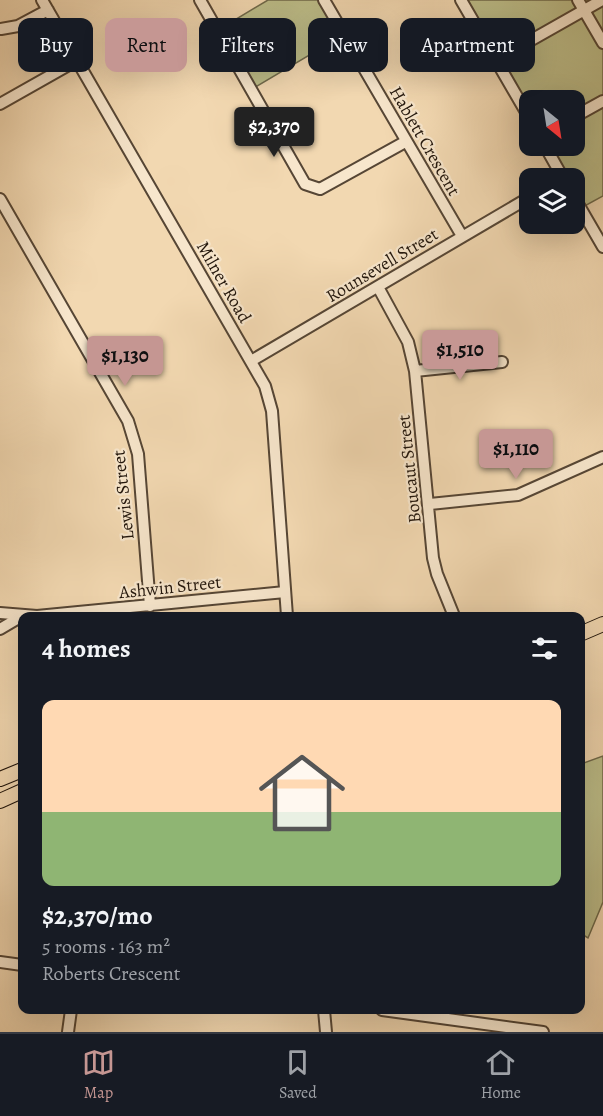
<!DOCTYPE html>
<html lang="en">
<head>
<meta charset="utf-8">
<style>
	body { margin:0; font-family:Alegreya,serif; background:#242831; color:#f1f3f6; height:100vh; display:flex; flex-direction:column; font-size:22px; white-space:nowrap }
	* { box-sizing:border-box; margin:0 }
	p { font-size:20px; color:#9ea1a6 }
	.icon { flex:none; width:33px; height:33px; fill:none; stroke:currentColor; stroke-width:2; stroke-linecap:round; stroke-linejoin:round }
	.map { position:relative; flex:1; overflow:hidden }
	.details { position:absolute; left:18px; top:612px; width:567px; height:402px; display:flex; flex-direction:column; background:#171b24; border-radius:12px; box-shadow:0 6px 24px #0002 }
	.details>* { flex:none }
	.top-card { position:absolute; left:18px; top:18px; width:567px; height:54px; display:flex; gap:12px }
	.needle { width:39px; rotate:150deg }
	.fabs { position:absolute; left:519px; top:90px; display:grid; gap:12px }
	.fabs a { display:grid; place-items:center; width:66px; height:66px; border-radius:12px; background:#171b24; box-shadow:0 6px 24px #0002; font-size:30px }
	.price { position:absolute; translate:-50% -51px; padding:0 14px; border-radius:6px; background:#c59692; color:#111; font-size:20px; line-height:39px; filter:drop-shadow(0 2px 3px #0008) }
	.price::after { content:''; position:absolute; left:50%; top:36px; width:18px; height:14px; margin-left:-9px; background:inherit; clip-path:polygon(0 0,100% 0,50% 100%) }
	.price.selected { background:#222; color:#fff }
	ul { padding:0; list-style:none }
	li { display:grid; align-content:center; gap:12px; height:318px; padding:0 24px }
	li+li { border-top:2px solid #363941 }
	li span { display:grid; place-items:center; height:186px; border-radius:12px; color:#555 }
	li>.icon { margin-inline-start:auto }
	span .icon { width:108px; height:108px; fill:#fffc; stroke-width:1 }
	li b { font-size:26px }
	h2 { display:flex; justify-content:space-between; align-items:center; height:72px; padding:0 24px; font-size:26px }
	.tag { padding:0 21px; border-radius:12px; background:#171b24; box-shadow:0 6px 24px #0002; font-size:21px; line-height:54px }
	.tag.selected { background:#c59692; color:#111 }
	.dock { display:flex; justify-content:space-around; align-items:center; height:84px; border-top:2px solid #363941; background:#171b24; font-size:16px; color:#9ea1a6 }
	.dock a { display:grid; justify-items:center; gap:3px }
	.dock .selected { color:#c59692 }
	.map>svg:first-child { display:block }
	.green { fill:#bdbe8a; stroke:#706a4b; stroke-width:1.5 }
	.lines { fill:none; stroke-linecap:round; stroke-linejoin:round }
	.minor-casing { stroke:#564635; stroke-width:14 }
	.major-casing { stroke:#22160c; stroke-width:16 }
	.minor { stroke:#f7e6cc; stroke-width:10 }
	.major { stroke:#f2d8b1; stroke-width:14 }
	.labels { text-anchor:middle; stroke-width:4.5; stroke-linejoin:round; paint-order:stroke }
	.street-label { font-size:18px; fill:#22160c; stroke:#f7e6cc }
</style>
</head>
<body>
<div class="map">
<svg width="603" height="1032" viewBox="0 0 603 1032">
	<rect width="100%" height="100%" fill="#f2d8b1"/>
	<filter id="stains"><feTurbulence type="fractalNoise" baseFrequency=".00333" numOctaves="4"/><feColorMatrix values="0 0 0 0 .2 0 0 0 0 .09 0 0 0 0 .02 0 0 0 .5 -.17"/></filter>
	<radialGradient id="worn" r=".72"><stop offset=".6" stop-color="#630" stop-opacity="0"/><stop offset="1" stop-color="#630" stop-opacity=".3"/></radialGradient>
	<path class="green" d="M268,0H324L345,34L252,89L218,30Z
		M461,0H603V196L581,208L575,197L574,178H563L545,146H574V100H530L529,119Z
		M603,756V902L588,938L580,933L581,764Z"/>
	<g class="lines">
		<defs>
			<path id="minor" d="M42,0L265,386L272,411L287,616
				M200,0L305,184L320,189L405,142
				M324,0L462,236
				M461,0L530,119
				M578,0L603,43
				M1,29L18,26L48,10
				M496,60L602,0
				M0,104L76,61
				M574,117L603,101
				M545,146L563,178
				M574,197L603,247
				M0,199L128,421L138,454L150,606
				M378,287L408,342L415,371L433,558L437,574L454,616
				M251,361L530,197
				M415,371L502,362
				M430,504L518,495L603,457
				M0,613L37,616L285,592
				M0,629L22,616
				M0,962L22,965
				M324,1010L326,1032
				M382,1010L543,1032
				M68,1032L71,1010"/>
			<path id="major" d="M580,634L603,624
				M0,779L22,770
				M0,801L22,791"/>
		</defs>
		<use href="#minor" class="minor-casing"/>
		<use href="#major" class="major-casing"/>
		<use href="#minor" class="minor"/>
		<use href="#major" class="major"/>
	</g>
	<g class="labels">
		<g class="street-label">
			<text transform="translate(425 141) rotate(60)" y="6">Hablett Crescent</text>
			<text transform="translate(382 265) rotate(-31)" y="6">Rounsevell Street</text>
			<text transform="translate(224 282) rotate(60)" y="6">Milner Road</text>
			<text transform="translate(409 469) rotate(-96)" y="6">Boucaut Street</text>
			<text transform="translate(123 495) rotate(-96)" y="6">Lewis Street</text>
			<text transform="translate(170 587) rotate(-6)" y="6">Ashwin Street</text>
		</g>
	</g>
	<rect width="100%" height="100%" filter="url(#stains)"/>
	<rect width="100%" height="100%" fill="url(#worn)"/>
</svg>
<div class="fabs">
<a><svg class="needle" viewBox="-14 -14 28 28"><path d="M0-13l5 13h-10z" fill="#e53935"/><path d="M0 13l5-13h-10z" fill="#9ea1a6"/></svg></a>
<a><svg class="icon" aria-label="layers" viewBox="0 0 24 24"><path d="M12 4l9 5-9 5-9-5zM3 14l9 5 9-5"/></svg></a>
</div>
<b class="price selected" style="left:274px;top:158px">$2,370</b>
<b class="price" style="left:460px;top:381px">$1,510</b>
<b class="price" style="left:125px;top:387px">$1,130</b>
<b class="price" style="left:516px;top:480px">$1,110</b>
<div class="top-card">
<a class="tag">Buy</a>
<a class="tag selected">Rent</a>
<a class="tag">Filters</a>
<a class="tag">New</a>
<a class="tag">Apartment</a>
</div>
<section class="details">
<h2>4 homes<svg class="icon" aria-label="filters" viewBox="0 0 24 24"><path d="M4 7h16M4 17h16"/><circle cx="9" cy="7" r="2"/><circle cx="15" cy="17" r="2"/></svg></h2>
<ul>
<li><span style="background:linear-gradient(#ffd9b3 60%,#8fb573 0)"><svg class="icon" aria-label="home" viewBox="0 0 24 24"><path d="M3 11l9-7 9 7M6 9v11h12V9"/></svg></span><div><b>$2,370/mo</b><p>5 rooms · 163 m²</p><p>Roberts Crescent</p></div></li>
</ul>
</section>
</div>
<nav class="dock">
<a class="selected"><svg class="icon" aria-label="map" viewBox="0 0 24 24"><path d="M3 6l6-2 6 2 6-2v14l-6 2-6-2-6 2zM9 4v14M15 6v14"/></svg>Map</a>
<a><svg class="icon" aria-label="saved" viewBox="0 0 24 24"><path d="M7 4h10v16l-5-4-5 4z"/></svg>Saved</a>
<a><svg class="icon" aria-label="home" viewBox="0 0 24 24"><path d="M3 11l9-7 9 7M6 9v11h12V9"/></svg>Home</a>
</nav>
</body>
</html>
